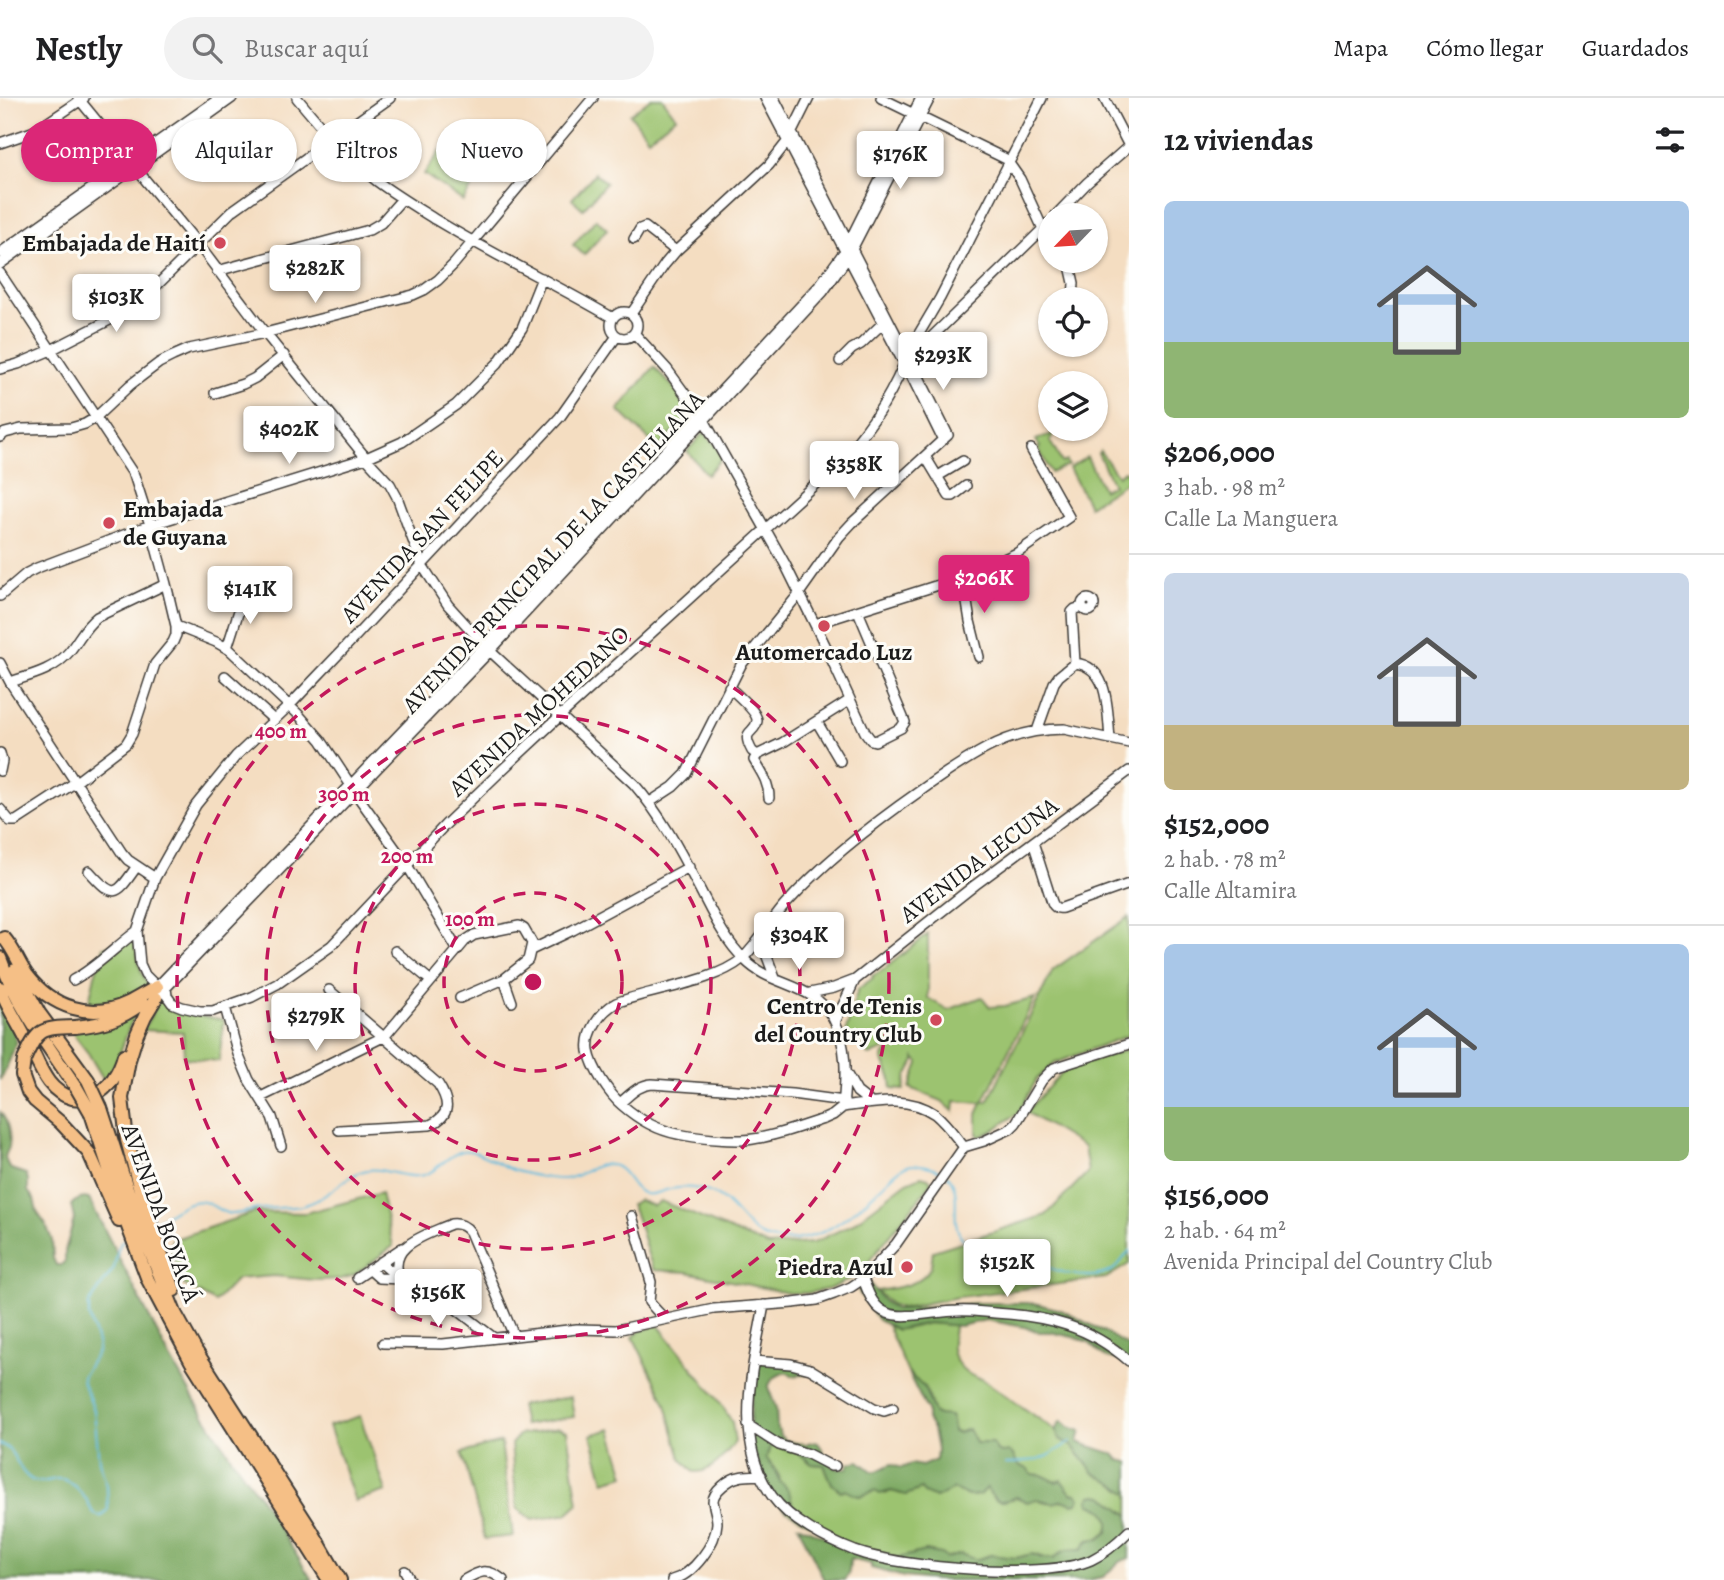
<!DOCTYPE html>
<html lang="es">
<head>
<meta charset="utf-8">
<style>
	body { margin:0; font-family:Alegreya,serif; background:#f2f2f2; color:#202124; height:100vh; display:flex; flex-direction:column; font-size:26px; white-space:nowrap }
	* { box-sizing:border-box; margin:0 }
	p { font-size:23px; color:#757577 }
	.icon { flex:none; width:38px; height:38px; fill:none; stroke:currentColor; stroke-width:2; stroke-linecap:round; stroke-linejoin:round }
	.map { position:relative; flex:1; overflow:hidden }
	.drawer { display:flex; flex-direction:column; background:#fff; width:595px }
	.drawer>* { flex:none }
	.top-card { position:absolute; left:21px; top:21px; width:665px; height:63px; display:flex; gap:14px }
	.needle { width:46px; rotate:245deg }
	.controls { position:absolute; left:1038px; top:105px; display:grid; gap:14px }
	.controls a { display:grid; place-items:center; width:70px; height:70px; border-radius:50%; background:#fff; box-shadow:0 2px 5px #0004; font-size:35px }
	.price { position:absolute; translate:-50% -60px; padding:0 16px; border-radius:7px; background:#fff; color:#222; font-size:23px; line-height:46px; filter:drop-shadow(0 2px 4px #0008) }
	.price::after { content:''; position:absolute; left:50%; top:42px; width:21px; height:16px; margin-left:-10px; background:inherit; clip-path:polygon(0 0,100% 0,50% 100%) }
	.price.active { background:#db2777; color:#fff }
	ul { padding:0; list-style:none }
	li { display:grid; align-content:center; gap:14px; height:371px; padding:0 35px }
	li+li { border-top:2px solid #e0e0e0 }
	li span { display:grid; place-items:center; height:217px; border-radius:10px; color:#555 }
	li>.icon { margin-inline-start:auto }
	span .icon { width:126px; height:126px; fill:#fffc; stroke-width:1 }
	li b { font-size:30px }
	h2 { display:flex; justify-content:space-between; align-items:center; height:84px; padding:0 35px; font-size:30px }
	.tag { padding:0 24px; border-radius:32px; background:#fff; box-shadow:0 2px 5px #0004; font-size:24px; line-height:63px }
	.tag.active { background:#db2777; color:#fff }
	header { display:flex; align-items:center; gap:42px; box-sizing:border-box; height:98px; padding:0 35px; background:#fff; border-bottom:2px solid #e0e0e0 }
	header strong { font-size:33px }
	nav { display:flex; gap:38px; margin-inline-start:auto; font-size:24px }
	.search { width:490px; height:63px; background:#f2f2f2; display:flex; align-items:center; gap:18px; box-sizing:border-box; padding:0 24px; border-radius:38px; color:#757577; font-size:26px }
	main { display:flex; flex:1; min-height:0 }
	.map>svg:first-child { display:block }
	.green { fill:#9cc36f; stroke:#5c7046; stroke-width:2 }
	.forest { fill:#7da962; stroke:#4c623f; stroke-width:2 }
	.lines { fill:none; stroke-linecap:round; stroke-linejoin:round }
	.stream { stroke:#5ebadc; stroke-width:2 }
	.minor-casing { stroke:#3c3935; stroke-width:12 }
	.highway-casing { stroke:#3c3935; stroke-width:16 }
	.minor { stroke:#fff; stroke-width:9 }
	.highway { stroke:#f5bf86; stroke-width:12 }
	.highway-bridge-casing { stroke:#3c3935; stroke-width:16; stroke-linecap:butt }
	.highway-bridge { stroke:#f5bf86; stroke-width:12 }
	.ring { fill:none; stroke:#c2185b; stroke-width:3.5; stroke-dasharray:12 9 }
	.poi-dot { fill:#d1495b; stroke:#fdfcf7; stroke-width:2.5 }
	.labels { text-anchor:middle; stroke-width:6; stroke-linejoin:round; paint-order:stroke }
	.poi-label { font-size:24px; font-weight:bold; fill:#1c1c1c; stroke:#fdfcf7; text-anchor:end }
	.street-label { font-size:24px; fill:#1c1c1c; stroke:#fdfcf7 }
	.centre { fill:#c2185b; stroke:#fdfcf7; stroke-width:3.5 }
	.ring-label { font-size:21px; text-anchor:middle; font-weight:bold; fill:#c2185b; stroke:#fdfcf7; stroke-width:6; stroke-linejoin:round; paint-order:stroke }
</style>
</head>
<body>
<header>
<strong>Nestly</strong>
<div class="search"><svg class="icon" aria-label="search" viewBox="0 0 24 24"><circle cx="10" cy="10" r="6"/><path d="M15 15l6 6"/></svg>Buscar aquí</div>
<nav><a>Mapa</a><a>Cómo llegar</a><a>Guardados</a></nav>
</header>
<main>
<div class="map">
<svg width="1129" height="1482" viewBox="0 0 1129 1482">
	<rect width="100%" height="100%" fill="#fdfcf7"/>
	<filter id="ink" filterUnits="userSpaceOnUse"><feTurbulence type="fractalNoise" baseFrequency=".0143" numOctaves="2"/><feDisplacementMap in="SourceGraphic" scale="14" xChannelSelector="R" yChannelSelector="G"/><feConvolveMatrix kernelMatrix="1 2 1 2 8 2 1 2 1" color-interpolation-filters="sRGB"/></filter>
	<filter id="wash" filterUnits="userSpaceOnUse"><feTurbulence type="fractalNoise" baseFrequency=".00686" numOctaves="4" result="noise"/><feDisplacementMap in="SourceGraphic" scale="28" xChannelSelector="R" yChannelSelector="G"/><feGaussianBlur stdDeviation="1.57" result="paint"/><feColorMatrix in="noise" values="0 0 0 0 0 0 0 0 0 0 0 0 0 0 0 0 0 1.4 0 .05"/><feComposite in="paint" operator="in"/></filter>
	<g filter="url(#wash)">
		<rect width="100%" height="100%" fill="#f4ddc1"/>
		<path class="green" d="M651,0H662L676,19L648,40L630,16Z
			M441,52L479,79L463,103L424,76Z
			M595,75L606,85L583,111L572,101Z
			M596,121L607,131L584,157L573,147Z
			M654,269L683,299L694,313L658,350L618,312Z
			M704,334L724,357L707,377L687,353Z
			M1052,336L1053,340L1050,343L1062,365L1066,363L1068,367L1051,375L1038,350L1040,349L1036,342Z
			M1100,353L1118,378L1124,373L1129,376V382L1089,408L1069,370L1087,359L1103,392L1113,387L1098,355Z
			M1129,819V937L1055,965L1037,981L1018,1015L994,1032L980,1039L977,1036V1016L982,1005L955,1003L954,1014L942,1003L910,990L919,965L915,960V963L907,978L904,992L892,991L891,981L882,960L889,950L907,945L905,940L872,957H869L862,945L865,943L863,940L850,945L846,932L852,913L851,911L852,910L858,891L873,880L872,878L883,872L928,836V900L948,912L982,899L990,909L1005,908L1035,900L983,1004L988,1003L1053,872Z
			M134,841L141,873L148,888C128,901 113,907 89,904L95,877L104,849Z
			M161,899C178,916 202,918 224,922L219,963L184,960L183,934L143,932Z
			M138,912C123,934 123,963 104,982L88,955L68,929Z
			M1129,951V1166L1106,1180L958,1199L902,1210L890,1206L877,1193C894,1190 920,1188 930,1170C932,1166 932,1158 933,1153L1046,1117L1088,1074L1084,1049L1026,1014L1065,971Z
			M921,1078L928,1080L931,1083L929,1088L866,1167L849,1182L829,1191L807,1195H788L687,1174L654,1172C644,1151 642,1128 631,1107L638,1102L653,1108L661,1103L768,1148L813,1145L851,1127L907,1084Z
			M381,1095L393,1148L354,1177L341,1181L315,1182L274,1178L237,1181L215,1204L183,1186L171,1153L172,1142L255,1114L305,1115Z
			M928,1225L954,1227C954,1234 951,1243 952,1250C953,1265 968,1279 982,1281L1055,1332L1060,1341L1073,1349L1094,1375L1119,1389L1129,1396V1417L1111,1405L1090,1406C1093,1407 1099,1408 1101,1410C1119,1424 1108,1442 1088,1442L1082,1451L1077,1453L1072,1452L1061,1454L1053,1461C1046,1461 1043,1459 1037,1457C1029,1455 1022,1460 1015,1460C997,1460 995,1453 976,1462C964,1458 958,1456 946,1460L936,1455L925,1453L899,1460L857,1453L786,1412L779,1378L773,1369L766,1360L771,1349L775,1347L800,1356L812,1366L824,1367L845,1392L855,1397L860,1398L876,1393L886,1396L891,1393L896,1394L901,1396L921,1391L935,1400L949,1392L954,1391L968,1398L980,1397L987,1389L996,1402C1007,1404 1011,1399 1020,1400C1028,1400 1030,1404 1037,1401C1053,1407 1058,1405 1071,1395L1057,1384L1031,1376C1026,1369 1023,1370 1017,1367C1010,1363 1006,1356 998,1354L995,1349L976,1345L971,1335L953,1334L952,1323L934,1315L929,1299L924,1289L908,1275L887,1227C900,1234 915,1229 928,1225Z
			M658,1227L720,1304L732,1324L735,1344C725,1357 712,1375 694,1374L681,1360L665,1303L633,1239L640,1233Z
			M571,1299L574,1319L524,1327L520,1307Z
			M360,1318L386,1393L355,1403L329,1328Z
			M558,1330L567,1333L578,1406L567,1416L532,1422L517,1410L511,1346L519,1337Z
			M611,1331L625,1377L604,1383L591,1337Z
			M501,1344L513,1438L485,1441L462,1355Z"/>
		<path class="forest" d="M0,892C21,899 11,914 13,930C14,936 17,940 15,947C12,957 7,968 3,978L0,981Z
			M0,1014C8,1023 11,1037 9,1049C8,1053 5,1056 5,1060C6,1063 9,1069 11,1071L26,1076L28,1082V1093L34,1101L37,1114L46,1127L52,1142L53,1160L56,1167H61L65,1163V1153L74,1121L71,1107C75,1102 82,1099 89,1101L170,1260L195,1303L233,1362L264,1405L312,1482H0Z
			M869,1185C878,1194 882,1206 895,1211H901L976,1205H1034L1061,1212L1105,1234L1129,1249V1269L1121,1262L1105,1259L1088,1244L1077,1240L1050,1234H1039L1024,1229L986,1222L960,1228L928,1225L897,1232L878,1222L859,1194L858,1189Z
			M754,1263L810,1271L809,1276L793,1278L788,1275H783L773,1280L768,1289L776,1310L777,1328L781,1338L785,1342L796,1345L806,1346L811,1344H817C827,1354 828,1376 847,1370L849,1365L859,1363L872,1373H877L891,1366L901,1370L911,1366L922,1368L936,1362L937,1352L933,1331L927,1322V1312L908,1275L924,1289L934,1315L939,1317L950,1318L952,1323L953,1334L958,1335L968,1331L976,1345H992L998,1354L1003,1355L1009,1354L1013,1357L1018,1367L1028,1371L1031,1376L1042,1377L1056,1384L1061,1382L1071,1395L1076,1396L1080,1400L1077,1405L1072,1406L1063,1402L1053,1405L1037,1401L1027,1404L1017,1399C1001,1405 995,1406 987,1390L980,1397L968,1398L954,1391L935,1400L924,1395L921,1391L906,1397L891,1393L880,1396L875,1393L860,1398L855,1397L845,1392L840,1393L832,1386L824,1367L812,1366L800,1356L775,1347L770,1349L766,1360L776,1373L780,1384C787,1388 791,1396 792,1405L786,1412L772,1398L749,1342Z
			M1061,1323L1069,1329L1081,1333L1078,1344L1114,1356L1119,1362L1129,1364V1396L1119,1389L1094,1375L1073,1349L1060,1341L1055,1332Z
			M1097,1397L1103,1398L1129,1417V1460L1119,1464L1103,1479L1086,1482H938L904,1479L871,1470V1466L850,1461C849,1469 851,1476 844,1482H824L798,1427L857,1453L899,1460L925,1453L941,1456L946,1460L961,1456L976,1462L990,1457L1016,1460L1032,1456L1042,1460L1053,1461L1066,1452L1082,1451L1089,1442L1099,1441L1108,1434C1112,1419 1104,1409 1090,1406L1089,1401L1092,1398Z"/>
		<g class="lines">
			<path class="stream" d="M948,1078C966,1098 944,1126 967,1145C983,1149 999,1152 1015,1157C1042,1166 1082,1188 1111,1173C1119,1169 1123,1160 1129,1153
				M155,1124C167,1118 179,1107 193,1104C210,1100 219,1116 232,1116C241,1116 250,1112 258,1111C272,1110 287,1110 301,1108C325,1103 339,1083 360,1074C379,1066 398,1080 418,1078C436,1077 445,1057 463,1053C478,1051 499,1067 513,1072C525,1076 552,1082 565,1081C581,1080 597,1061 615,1068C628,1073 632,1093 645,1096C654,1098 663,1092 671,1091C688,1087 708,1091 722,1101C738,1113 749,1137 770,1141C818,1149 849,1119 881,1089C888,1083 896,1072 905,1069C916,1064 931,1068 941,1073
				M0,1346C17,1352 17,1374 32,1382C45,1389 58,1373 73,1387C78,1392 84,1397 88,1404C90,1408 91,1415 96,1417C98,1418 100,1418 102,1418L108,1412L107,1388L99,1363L94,1312L83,1285L82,1279L97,1254L98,1248L89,1218V1206L114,1170L118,1152L121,1144L126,1141
				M1005,1366H1011L1024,1363L1038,1362L1048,1358L1070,1344"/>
		</g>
	</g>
	<g filter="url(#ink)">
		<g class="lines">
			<defs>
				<path id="minor" d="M78,0L198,146L265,235L366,360L390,386L397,399L422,467L448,507L490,553L634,686C660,716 679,751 697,786C711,812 723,841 745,862C771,889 812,884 833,920C848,947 846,979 843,1009
					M297,0C322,30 347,60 378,84C397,98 417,110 436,122C494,157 555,186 613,220
					M765,0L901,260
					M774,0L902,248
					M881,0L1006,61L1020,81L1043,131L1050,137
					M0,45L35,33L84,0
					M1056,117L1087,85L1129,48L1104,0
					M634,141L640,131L645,129L676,153
					M0,155L220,0
					M1069,163L1074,185L1073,201
					M0,166L232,0
					M217,173L369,132L381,125L402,101
					M0,175L134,377L150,427L166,486L176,528V537L173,544L155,566L132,636L126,646L76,684L16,723H10L0,711
					M611 227a13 13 0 1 1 26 0a13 13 0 1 1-26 0Z
					M631,216L665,166L676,153L769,67L787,44L809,0
					M634,235L667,271L704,322L785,466L825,547L865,634L871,642L875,643L901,630L905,624L858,513
					M617,238L560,319L353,541L290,607L236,658L196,707L155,780L137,833L140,866L145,877L157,889L485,547L819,188L844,154L921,0
					M907,256L940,200L1042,0
					M911,259L1050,124
					M840,263L852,251L861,246L883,225
					M906,267L943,342
					M0,271L18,266L51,252L135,209L232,113L390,0
					M215,295L243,286L255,280L284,257
					M0,339L5,335L21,331L71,330L85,326L95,320L130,287L159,265L173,258L189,251L265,235L413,197L424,192L438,182L454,166L593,0
					M925,358L949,398H953L966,388
					M938,378L963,363
					M963,480L970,523L979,559
					M0,498L27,475L37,470L150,427L366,360L402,344L456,307L498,265L522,230L542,180
					M1082 507a6 6 0 1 1 12 0a6 6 0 1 1-12 0Z
					M815,526L967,478L1017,455L1069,419L1031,351
					M176,528L216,544L230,552L298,616L321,642L350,686
					M227,550L244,497
					M0,565L10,584L122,755L128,762L155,780
					M1075,565L1072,514L1075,511L1082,509
					M225,578L274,622
					M10,584C32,577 54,572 69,554C79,542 84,529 97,519L166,486
					M729,589C735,595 758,614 757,623C755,637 740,631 752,653L757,657L782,645L850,602
					M817,624L840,663
					M1037,633L1054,585L1059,578L1075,565C1110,569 1107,612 1110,641
					M0,655L2,663L0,673
					M757,657L754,662C762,675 769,685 769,700
					M354,693L407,767L457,851
					M650,704L673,689L686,676L741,567L798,497L839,439L852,425L948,337L911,263
					M1033,744L1052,804C1054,809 1056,811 1062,810L1129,786
					M89,773C115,802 116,798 137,768
					M760,840L775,880
					M531,852L573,832L689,769
					M395,853L431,883
					M73,882C97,869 115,849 137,833
					M166,890L167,898L172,905L182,909L200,913H213L252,899L277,886L331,848L445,727L502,672L560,618L834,369C863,340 888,304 904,266
					M329,892L438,986C449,1003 452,1017 430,1027L339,1032
					M810,895L834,890L855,882L975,787L1129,673
					M156,900L490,553L823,194L848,159L930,0
					M460,900L504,881
					M225,909L238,956L249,982L272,1019L281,1048
					M835,924L855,882
					M846,975L857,994L871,1005
					M261,999L385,938L465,843L474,837L519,828L524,831L532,845L528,862L504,881L512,904
					M620,1005C630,997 638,987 652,986L792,996L844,1003
					M843,1009L833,1017L824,1021C801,1028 777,1038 753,1041C736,1044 695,1040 678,1036C657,1032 638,1021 622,1007C609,996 592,970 589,953C586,934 601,913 616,905C652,891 713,885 742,861C759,845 770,824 785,807C825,763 871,727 920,693C941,678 964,662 987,650C1010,638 1038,631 1064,631L1129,645
					M843,1009C873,1005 908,997 935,1016C946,1025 955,1038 964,1049
					M964,1049L984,1043L1010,1031L1016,1025L1042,982L1054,970L1129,946
					M632,1118L651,1184L649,1204L658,1214L665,1221
					M380,1164L400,1181L455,1210L494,1240
					M369,1171L379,1180L400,1181
					M357,1180L402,1150
					M400,1181C385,1147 427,1137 451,1126C459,1125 465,1127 470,1134L514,1238
					M863,1181C868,1194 873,1210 887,1215C903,1222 938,1213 957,1213C969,1212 982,1214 995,1215C1047,1218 1089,1228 1129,1263
					M764,1207C753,1269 732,1342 772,1398C790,1423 827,1442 855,1453C902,1470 1046,1482 1091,1462C1106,1455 1118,1444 1129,1433
					M383,1245L443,1246L577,1231L616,1232L714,1211L793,1205L817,1202L834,1196L851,1189L863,1181L896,1146L964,1049
					M754,1263L791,1266L810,1271L874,1310L884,1313L893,1310
					M748,1327L779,1347L808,1356L831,1368H835
					M405,1473L410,1482
					M464,1482C480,1473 487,1469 503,1482
					M672,1482C693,1477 716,1446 717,1425C717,1417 714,1411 713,1403C713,1394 730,1380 739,1379C746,1377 754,1378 761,1377"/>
				<path id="highway" d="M4,840C14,851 18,865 27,877C51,909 91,923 128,905C138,900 147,894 157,889
					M0,860C17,908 48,948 76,989
					M15,872L39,915L88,982
					M0,890C7,909 18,925 27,943C39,964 45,993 72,1000C79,1001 86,1001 93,998C109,991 120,973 124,957
					M156,900L145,918L137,936L129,962L122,1000L127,1042L142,1099L174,1192
					M75,929C103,926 120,922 142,905
					M24,962L22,977L28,994L35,1003L61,1025L89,1055L119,1123
					M101,1010L137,1121L175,1215L196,1253L310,1430L340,1482
					M91,1015L127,1126L148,1182L191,1263L329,1482"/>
			</defs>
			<use href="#minor" class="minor-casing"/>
			<use href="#highway" class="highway-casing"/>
			<use href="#minor" class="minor"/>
			<use href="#highway" class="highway"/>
			<defs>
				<path id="highway-bridge" d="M24,962C38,930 41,930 75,929
					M88,982L101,1010
					M76,989L91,1015"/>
			</defs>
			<use href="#highway-bridge" class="highway-bridge-casing"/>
			<use href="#highway-bridge" class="highway-bridge"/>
		</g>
	</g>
	<g class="ring">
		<circle cx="533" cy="884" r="89"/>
		<circle cx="533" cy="884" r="178"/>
		<circle cx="533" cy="884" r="267"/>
		<circle cx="533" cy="884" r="356"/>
	</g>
	<g class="poi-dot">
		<circle cx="220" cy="145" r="7"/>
		<circle cx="109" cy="425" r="7"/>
		<circle cx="824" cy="528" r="7"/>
		<circle cx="936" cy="922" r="7"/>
		<circle cx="907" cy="1169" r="7"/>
	</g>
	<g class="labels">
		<g class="poi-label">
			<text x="206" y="153">Embajada de Haití</text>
			<text x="123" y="419" text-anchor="start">Embajada<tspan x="123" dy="28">de Guyana</tspan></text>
			<text x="824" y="562" text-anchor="middle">Automercado Luz</text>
			<text x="922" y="916">Centro de Tenis<tspan x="922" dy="28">del Country Club</tspan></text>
			<text x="893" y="1177">Piedra Azul</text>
		</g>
		<g class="street-label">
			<text transform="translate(422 438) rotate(-47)" y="8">AVENIDA SAN FELIPE</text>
			<text transform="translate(553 454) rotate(-47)" y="8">AVENIDA PRINCIPAL DE LA CASTELLANA</text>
			<text transform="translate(539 613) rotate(-43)" y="8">AVENIDA MOHEDANO</text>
			<text transform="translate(979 762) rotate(-37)" y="8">AVENIDA LECUNA</text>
			<text transform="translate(161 1115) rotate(70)" y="8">AVENIDA BOYACÁ</text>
		</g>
	</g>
	<circle cx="533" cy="884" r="10" class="centre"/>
	<g class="ring-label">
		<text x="281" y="640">400 m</text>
		<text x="344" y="703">300 m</text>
		<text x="407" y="765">200 m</text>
		<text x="470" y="828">100 m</text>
	</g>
</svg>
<div class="controls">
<a><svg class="needle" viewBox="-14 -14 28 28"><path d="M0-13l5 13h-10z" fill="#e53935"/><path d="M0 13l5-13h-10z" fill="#757577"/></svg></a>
<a><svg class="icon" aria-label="locate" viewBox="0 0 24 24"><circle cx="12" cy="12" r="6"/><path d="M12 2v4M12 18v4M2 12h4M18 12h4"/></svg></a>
<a><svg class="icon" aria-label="layers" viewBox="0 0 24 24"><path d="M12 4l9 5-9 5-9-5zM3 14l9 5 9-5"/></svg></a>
</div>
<b class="price" style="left:900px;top:93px">$176K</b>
<b class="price" style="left:315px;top:207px">$282K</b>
<b class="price" style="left:116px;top:236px">$103K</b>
<b class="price" style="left:943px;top:294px">$293K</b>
<b class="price" style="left:289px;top:368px">$402K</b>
<b class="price" style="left:854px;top:403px">$358K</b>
<b class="price active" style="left:984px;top:517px">$206K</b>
<b class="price" style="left:250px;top:528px">$141K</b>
<b class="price" style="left:799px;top:874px">$304K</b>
<b class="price" style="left:316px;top:955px">$279K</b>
<b class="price" style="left:1007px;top:1201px">$152K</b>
<b class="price" style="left:438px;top:1231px">$156K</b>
<div class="top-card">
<a class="tag active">Comprar</a>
<a class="tag">Alquilar</a>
<a class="tag">Filtros</a>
<a class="tag">Nuevo</a>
</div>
</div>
<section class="drawer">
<h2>12 viviendas<svg class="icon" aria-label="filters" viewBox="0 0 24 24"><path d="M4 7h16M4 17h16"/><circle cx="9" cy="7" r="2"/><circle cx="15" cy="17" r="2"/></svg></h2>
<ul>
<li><span style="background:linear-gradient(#a9c7e8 65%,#8fb573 0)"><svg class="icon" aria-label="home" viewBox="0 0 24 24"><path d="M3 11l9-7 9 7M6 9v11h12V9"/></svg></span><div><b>$206,000</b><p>3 hab. · 98 m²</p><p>Calle La Manguera</p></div></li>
<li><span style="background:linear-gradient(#c9d6e8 70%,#c2b280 0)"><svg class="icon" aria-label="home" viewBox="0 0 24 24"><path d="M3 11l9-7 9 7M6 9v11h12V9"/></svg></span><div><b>$152,000</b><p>2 hab. · 78 m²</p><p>Calle Altamira</p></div></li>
<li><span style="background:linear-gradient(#a9c7e8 75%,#8fb573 0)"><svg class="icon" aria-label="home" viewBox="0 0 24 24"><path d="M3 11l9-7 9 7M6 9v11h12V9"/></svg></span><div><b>$156,000</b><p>2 hab. · 64 m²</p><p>Avenida Principal del Country Club</p></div></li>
</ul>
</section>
</main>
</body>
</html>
